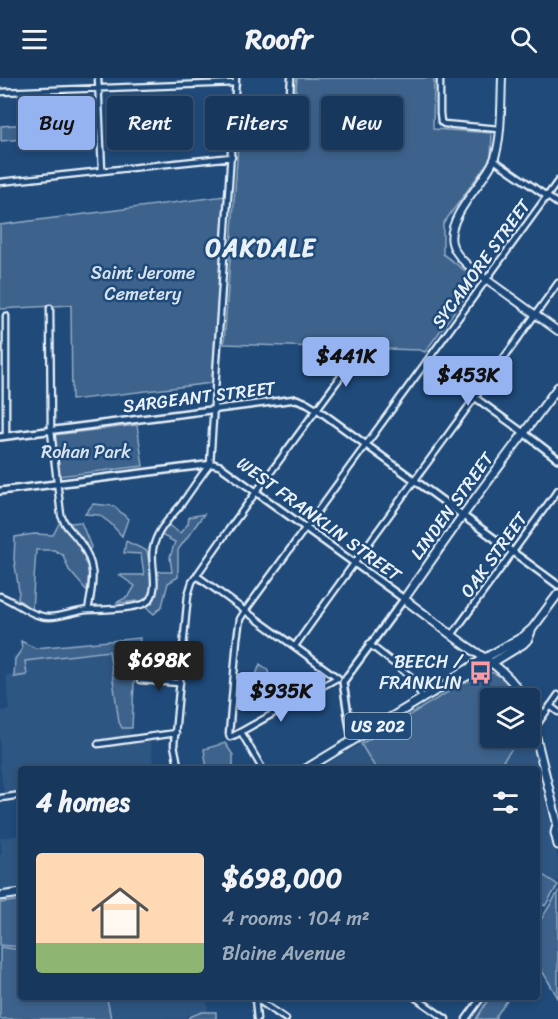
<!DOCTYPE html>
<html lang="en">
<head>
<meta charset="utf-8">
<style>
	body { margin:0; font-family:Sriracha,sans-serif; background:#244365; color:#f1f3f6; height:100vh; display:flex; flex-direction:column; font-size:22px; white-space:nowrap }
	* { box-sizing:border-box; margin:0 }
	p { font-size:20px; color:#9eacbb }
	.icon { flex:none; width:33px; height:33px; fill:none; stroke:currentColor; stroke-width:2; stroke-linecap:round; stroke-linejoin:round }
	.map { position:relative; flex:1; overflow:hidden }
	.panel { position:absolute; left:18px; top:688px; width:522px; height:234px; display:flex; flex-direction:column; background:#17385c; border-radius:6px; box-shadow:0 3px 9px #0003,0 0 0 2px #365272 }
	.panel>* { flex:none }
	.hud { position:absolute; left:18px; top:18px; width:522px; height:54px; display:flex; gap:12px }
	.tools { position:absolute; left:480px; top:610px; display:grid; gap:12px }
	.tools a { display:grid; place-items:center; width:60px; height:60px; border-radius:6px; background:#17385c; box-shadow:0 3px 9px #0003,0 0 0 2px #365272; font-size:30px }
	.price { position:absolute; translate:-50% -51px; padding:0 14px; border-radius:6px; background:#95b2f1; color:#111; font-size:20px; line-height:39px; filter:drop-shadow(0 2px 3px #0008) }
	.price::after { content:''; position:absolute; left:50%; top:36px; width:18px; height:14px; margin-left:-9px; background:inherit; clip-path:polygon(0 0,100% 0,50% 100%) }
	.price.selected { background:#222; color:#fff }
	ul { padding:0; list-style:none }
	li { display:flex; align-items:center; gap:18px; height:150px; padding:0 18px }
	li span { display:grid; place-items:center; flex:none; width:168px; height:120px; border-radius:6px; color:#555 }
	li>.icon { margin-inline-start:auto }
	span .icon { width:72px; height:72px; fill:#fffc; stroke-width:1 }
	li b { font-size:26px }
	h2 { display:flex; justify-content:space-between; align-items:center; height:72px; padding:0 18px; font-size:26px }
	.pill { padding:0 21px; border-radius:6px; background:#17385c; box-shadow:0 3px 9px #0003,0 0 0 2px #365272; font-size:21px; line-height:54px }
	.pill.selected { background:#95b2f1; color:#111 }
	header { display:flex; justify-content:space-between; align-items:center; height:78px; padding:0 18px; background:#17385c; font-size:27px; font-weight:700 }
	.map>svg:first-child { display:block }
	.built { fill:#2e5683 }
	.green { fill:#3c628c; stroke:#92aac2; stroke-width:1.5 }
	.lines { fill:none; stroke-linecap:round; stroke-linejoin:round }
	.minor-casing { stroke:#e8f1f8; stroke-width:9 }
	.tertiary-casing { stroke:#e8f1f8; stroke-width:10 }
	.secondary-casing { stroke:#e8f1f8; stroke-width:10 }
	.primary-casing { stroke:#e8f1f8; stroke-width:11 }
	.minor { stroke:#1f4a7a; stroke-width:4.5 }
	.tertiary { stroke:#1f4a7a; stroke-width:5 }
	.secondary { stroke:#1f4a7a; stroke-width:6 }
	.primary { stroke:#1f4a7a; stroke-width:7 }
	.labels { text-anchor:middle; stroke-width:5; stroke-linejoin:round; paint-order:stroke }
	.shield { fill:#1f4a7a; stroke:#acbfd2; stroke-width:1.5 }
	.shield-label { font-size:16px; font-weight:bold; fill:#e8f1f8 }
	.street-label { font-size:18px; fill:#e8f1f8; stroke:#1f4a7a }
	.park-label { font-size:18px; fill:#d7e3ed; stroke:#1f4a7a }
	.poi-label { font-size:18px; fill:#e8f1f8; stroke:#1f4a7a; text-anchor:end }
	.district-label { font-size:24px; font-weight:bold; letter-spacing:1.5px; fill:#e8f1f8; stroke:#1f4a7a }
</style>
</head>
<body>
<header><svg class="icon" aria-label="menu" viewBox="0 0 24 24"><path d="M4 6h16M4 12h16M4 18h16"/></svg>Roofr<svg class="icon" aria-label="search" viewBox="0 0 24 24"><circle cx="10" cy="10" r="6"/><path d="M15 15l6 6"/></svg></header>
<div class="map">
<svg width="558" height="941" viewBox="0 0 558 941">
	<rect width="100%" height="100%" fill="#1f4a7a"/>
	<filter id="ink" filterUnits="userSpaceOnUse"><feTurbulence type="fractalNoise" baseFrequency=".0167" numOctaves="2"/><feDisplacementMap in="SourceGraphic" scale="12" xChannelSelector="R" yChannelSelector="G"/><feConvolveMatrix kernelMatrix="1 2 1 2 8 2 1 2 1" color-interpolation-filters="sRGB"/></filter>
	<g filter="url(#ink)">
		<path class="built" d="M140,562L130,650V665L150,664L154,691L21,692V714L4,717L0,687V633L9,632L6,597L15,596L13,578Z
			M530,659L558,781V802L537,832V692H497L520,660H530Z
			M361,666L376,691L317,692Z
			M21,757V808L0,813V777L2,775L0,760Z
			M109,920H207L208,936L187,937L186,941H110Z"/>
		<path class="green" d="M297,0H434L433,51L492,55L491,80L443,146V176L477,202L425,274L420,272L224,266L239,54L278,52L279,35L294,34Z
			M68,43L69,56H47L45,59L1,63V48Z
			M225,118L212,305L72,322L71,227L0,231V147Z
			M137,347L143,388L59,398L54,357Z
			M93,426L114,428L128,441L122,458L110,445L99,437L85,436Z
			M204,436L178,472V499L168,505L162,528L154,536L139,523L116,525L129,518L135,508L119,497H144L141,476L124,475L126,463L147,473L150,491L161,494H172L170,479L175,464L161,457L168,447L180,455L188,446L189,439Z
			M81,444L91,469L84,483L89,491L87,513L69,492L63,477L54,472H36L32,532L18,521L19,513L14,481L15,459L34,456L53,457L59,446Z
			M140,560L134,604L132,650H122L119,644L109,573L25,583L27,597L14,599L15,581L22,571L21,563L35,570Z
			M260,586L267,591L272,603L260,611L256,597Z
			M483,593C502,594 510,607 519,621H490V660H520L497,691H376L361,666Z
			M225,665L233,677V690L231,691H207L204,671Z
			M537,793L558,807L545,828L537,823Z
			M558,814V920L537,884V848Z
			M21,822V869L0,867V825Z
			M0,869L21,872V920H107L111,941H0Z
			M489,920H509L496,938V941H476Z
			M202,934H216V941H188L189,939Z"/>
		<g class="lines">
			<defs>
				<path id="minor" d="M98,0L102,93
					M440,0V35L441,44L444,46L499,51
					M0,14L236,5
					M234,35L286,32L289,29L291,0
					M494,82L558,126
					M0,104L232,79
					M426,284L524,355
					M6,358V238
					M197,498L338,600
					M0,518C17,524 31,539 49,539C62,539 75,533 88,532C94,503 97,485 77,460C70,451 65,449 61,437L51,353L50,230
					M88,532C100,532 138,531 147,524C161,514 150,486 153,471C156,453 169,441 180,428C190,414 199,400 210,386L236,0
					M452,557L558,412
					M369,566L410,598L423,620
					M295,568C381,446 471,327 558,205
					M337,600L235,657L230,659L229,656L237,561L240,541L245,533L558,103
					M140,602L180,605
					M550,628L558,634
					M530,630L539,634H546
					M534,651L558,617
					M241,654L263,692
					M98,666L176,655
					M179,692L174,667L186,537L188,517L192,504L229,451L358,275
					M1,720L21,717
					M255,920L286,941
					M255,920L257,941
					M416,920L446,941
					M466,941L481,920"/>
				<path id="tertiary" d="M524,355L558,381
					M0,359L296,321L307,325L317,331L558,507
					M0,413L213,386L220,388L404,521L343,604L352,663"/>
				<path id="secondary" d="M502,0C501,22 502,59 495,79C492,88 486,95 481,103C470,118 447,146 452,165C455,176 464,184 472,191L558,253"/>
				<path id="primary" d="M453,602L457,598L485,580L524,558L532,551L558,516
					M523,621C511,594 485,581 461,564C442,550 423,535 404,521L463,437L558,309
					M530,635L558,748
					M304,692L423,620L451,604L458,603L492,585L523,566L528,561L532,551
					M557,746L555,755L558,767
					M0,818L21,815"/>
			</defs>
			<use href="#minor" class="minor-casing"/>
			<use href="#tertiary" class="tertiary-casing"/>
			<use href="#secondary" class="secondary-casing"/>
			<use href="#primary" class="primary-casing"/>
			<use href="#minor" class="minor"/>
			<use href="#tertiary" class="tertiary"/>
			<use href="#secondary" class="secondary"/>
			<use href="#primary" class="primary"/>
		</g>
	</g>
	<defs>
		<symbol id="bus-bare" viewBox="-9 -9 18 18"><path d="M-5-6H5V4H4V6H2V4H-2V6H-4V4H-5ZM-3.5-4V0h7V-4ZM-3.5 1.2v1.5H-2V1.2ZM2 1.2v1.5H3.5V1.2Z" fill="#ff9aa2" stroke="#1f4a7a" stroke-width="2.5" paint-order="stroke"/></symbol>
	</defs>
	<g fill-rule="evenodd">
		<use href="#bus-bare" x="464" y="578" width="33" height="33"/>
	</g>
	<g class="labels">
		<rect class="shield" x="345" y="635" width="66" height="26" rx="4.5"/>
		<g class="shield-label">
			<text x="378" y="654">US 202</text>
		</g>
		<g class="street-label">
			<text transform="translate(481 186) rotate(-54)" y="6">SYCAMORE STREET</text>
			<text transform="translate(199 319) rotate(-7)" y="6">SARGEANT STREET</text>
			<text transform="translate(452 428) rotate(-54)" y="6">LINDEN STREET</text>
			<text transform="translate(319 441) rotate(36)" y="6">WEST FRANKLIN STREET</text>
			<text transform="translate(494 477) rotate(-54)" y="6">OAK STREET</text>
		</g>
		<g class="park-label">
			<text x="143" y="201">Saint Jerome<tspan x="143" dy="21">Cemetery</tspan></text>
			<text x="86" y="380">Rohan Park</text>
		</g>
		<g class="poi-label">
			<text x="462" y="590">BEECH /<tspan x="462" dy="21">FRANKLIN</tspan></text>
		</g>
		<g class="district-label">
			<text x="261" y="178">OAKDALE</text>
		</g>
	</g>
</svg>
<div class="tools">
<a><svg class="icon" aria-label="layers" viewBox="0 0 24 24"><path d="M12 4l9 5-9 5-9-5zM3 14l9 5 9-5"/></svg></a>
</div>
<b class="price" style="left:346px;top:310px">$441K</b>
<b class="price" style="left:468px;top:329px">$453K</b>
<b class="price selected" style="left:159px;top:614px">$698K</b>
<b class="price" style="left:281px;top:645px">$935K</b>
<div class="hud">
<a class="pill selected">Buy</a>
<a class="pill">Rent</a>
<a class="pill">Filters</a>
<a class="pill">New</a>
</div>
<section class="panel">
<h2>4 homes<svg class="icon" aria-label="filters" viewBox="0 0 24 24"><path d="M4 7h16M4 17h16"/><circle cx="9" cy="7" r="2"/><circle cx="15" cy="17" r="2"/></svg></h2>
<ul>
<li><span style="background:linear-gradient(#ffd9b3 75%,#8fb573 0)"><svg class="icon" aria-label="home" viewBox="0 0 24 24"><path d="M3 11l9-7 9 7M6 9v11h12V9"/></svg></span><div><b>$698,000</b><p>4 rooms · 104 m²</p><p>Blaine Avenue</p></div></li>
</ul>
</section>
</div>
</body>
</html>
